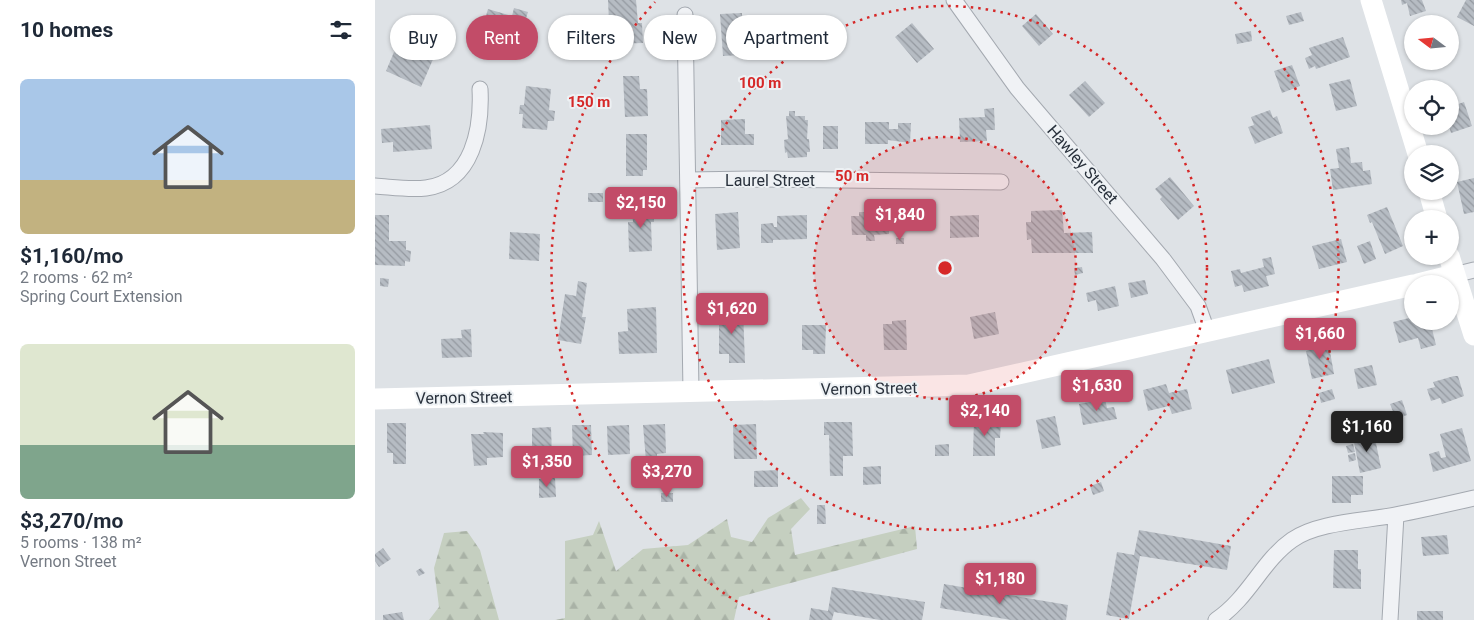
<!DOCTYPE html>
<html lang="en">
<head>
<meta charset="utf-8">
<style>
	body { margin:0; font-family:Roboto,sans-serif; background:#f2f2f3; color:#1f2937; height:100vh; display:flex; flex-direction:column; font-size:19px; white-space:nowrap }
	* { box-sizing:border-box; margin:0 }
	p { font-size:16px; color:#747a83 }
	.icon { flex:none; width:28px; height:28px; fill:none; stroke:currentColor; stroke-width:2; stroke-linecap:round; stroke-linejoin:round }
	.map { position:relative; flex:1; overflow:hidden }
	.side { display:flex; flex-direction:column; background:#fff; width:375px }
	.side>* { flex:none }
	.banner { position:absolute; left:15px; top:15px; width:475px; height:45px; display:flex; gap:10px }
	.needle { width:32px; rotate:286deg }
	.fabs { position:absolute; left:1029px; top:15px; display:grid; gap:10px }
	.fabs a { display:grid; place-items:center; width:55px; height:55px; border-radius:50%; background:#fff; box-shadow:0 1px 4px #0004; font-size:25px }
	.price { position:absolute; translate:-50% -42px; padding:0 11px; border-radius:5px; background:#c24c68; color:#fff; font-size:16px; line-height:32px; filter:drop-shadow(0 1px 2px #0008) }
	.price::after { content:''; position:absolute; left:50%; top:30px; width:15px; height:11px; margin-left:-8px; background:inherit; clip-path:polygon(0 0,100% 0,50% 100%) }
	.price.on { background:#222; color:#fff }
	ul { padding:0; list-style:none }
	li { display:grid; align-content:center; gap:10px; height:265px; padding:0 20px }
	li span { display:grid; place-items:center; height:155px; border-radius:8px; color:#555 }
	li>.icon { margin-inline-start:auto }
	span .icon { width:90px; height:90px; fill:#fffc; stroke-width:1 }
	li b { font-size:21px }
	h2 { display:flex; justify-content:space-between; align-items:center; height:60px; padding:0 20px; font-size:21px }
	.chip { padding:0 18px; border-radius:22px; background:#fff; box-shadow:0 1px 4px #0004; font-size:18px; line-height:45px }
	.chip.on { background:#c24c68; color:#fff }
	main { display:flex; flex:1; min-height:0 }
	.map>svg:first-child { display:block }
	.forest { fill:url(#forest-firs) }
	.building { fill:url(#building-back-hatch) }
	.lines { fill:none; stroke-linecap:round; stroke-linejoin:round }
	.street-casing { stroke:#a4a9b0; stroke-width:17 }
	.street { stroke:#f0f2f5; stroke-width:15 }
	.secondary { stroke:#fff; stroke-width:21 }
	.ring { fill:none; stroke:#d62828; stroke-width:2.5; stroke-dasharray:2.5 5 }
	.labels { text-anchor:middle; stroke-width:4; stroke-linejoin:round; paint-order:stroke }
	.street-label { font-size:16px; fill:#29313c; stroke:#edf1f4 }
	.centre { fill:#d62828; stroke:#edf1f4; stroke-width:2.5 }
	.ring-label { font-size:15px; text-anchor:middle; font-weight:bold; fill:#d62828; stroke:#edf1f4; stroke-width:4; stroke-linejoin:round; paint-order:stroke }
</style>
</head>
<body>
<main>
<section class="side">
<h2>10 homes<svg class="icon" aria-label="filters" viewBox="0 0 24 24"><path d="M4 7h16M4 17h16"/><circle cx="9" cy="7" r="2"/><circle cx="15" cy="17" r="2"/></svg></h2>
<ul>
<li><span style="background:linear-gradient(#a9c7e8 65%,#c2b280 0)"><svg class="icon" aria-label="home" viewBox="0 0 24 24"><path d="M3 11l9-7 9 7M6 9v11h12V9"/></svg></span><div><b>$1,160/mo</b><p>2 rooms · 62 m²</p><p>Spring Court Extension</p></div></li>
<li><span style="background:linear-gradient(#dfe7d0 65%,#7fa58c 0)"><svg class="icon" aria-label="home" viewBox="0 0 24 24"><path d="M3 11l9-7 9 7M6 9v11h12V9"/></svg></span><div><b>$3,270/mo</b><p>5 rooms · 138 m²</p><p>Vernon Street</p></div></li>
</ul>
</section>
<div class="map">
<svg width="1099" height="620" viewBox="0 0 1099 620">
	<defs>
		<pattern id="forest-firs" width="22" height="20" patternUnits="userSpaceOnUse" patternTransform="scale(1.25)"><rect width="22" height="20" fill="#c5cfc0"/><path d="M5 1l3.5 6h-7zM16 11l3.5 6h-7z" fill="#a9b2a6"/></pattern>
		<pattern id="building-back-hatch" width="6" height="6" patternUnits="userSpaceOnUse" patternTransform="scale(1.25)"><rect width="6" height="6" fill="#b6bcc3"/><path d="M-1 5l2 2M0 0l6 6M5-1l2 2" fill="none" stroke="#9499a0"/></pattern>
	</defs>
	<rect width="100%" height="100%" fill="#dee2e6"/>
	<path class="forest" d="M426,498L435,509L416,529L420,555L540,526L542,549L364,597L359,620H180L190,618V541L218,535L224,521L241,571L268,549L313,545L352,519L356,537L377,542L393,518Z
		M92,531L105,550L124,620H54L64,607L59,568L69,533Z"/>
	<path class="building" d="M233,0H261L263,23H267L268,43L235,44Z
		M1026,0H1047L1051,11L1035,16L1032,3L1027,5Z
		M1091,0H1099V26L1082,17Z
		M139,8L153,12L143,44L106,33L113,9L137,16Z
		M926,12L929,21L914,25L911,16Z
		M367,13V55L348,56L345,14Z
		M661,14L678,34L664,46L647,26Z
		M537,23L559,49L542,63L520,37Z
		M43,30L66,41L46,87L11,71L19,52L31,58Z
		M876,31L877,41L862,44L860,34Z
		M968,37L975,57L941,69L940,66L934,69L930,58L937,55L934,48Z
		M917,65L925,86L907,93L899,71Z
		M248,76H264L265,89H272L273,116L250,117Z
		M975,79L982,106L961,111L954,84Z
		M710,81L730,103L714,117L694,95Z
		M151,86L176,89L174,110L180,111L179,121H173L172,130L147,128L148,114H144L145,105H149Z
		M1089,102L1097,126L1076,133L1074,126L1075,107Z
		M619,108L620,130H611L612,141L585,142L584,118L610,117L609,109Z
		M895,110L898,118L902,116L908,133L880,144L873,127L879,125L876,117Z
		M414,111H420V116H430V120H433L432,139H434L435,152H432V157L413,158L412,152L410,153L409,140L413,139L411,116H414Z
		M370,119V134H379V145H346V120Z
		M490,122H514V129H523V123H536L535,143L513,140V144H490Z
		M55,125L57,149L18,152V142L7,143L6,129Z
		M448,126H463V149H448Z
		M251,134H272V170H268V176H251Z
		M974,147L976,163L987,162L988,171L995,170L997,184L958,190L955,169L964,168L961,149Z
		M795,177L819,206L803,220L785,199L787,197L780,189Z
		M1099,178V212L1089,214L1082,182Z
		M213,193H228V202H213Z
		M278,206L279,222H276L277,251L254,252L253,222H258L257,207Z
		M1012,207L1028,246L1010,254L997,222L995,223L992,215Z
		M687,210L689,233L717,232L718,253H657L656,239L652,240L651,222H656V211Z
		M363,212L365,248L342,250L340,214Z
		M484,212H495V216L514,215V234L499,235L500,241H491V235H477L476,216H484Z
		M0,215H14V241H31V250L36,251L35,262L30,261V266L0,265Z
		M432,215V239L398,240V243H386V224L398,223L399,227H402V216Z
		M604,215V237L575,238V216Z
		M135,232L165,234L164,261L134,259Z
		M521,238H529V244H521Z
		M966,239L972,262L944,269L937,246Z
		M995,241L1001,259L989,264L982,246Z
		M896,257L900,274L891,276L894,286L869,292L867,285L860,287L856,271L865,269L866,273L889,267L887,259Z
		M707,267L708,273L700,275L699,268Z
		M5,278L14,279L13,287L5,286Z
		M770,280L773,294L756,298L753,283Z
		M203,281L212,283L207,317H211L206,344L183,340L190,294L201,296Z
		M740,286L744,306L723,311L721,300L713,302L711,293Z
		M281,307L282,353L244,354L243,332L253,331L252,309Z
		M344,310H368L370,363H354V354H344Z
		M620,312L624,334L599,339L595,317Z
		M1038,317V321H1055L1061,345L1046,349L1043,338L1024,343L1018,322Z
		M531,320L532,350H509L508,324H517V321Z
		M427,325H451L450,354H438V350H427Z
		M96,329L97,357L67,358L66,339L87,338L86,330Z
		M949,341L951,347L954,346L959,374L937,379L931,351L934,350L933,344Z
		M894,359L900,383L857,394L851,370Z
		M997,365L1002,385L983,389L979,369Z
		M1079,376H1083L1089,396L1067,404L1065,398L1056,401L1052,389L1060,387L1058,382Z
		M791,384L794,393L812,389L817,409L797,414L794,406L773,411L768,390Z
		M957,389L960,399L946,403L944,393Z
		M730,399L732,408L739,407L742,419L708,425L704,404Z
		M1027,400L1032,415L1021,419L1015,404Z
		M680,416L686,445L667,449L661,420Z
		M599,418H618V423H626L625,438H620V456H598Z
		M449,422H477L478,456H468V476H455L454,435H449Z
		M12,423H31V464H18V453H12Z
		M290,424L291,453L282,454V460L271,461L268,425Z
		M381,424L382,459H359L358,425Z
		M197,425H216L217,455L198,456Z
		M254,425L255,454L233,455L232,426Z
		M176,427L177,456L157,457V428Z
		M1087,428L1096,461L1058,472L1054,454L1064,451L1066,458L1071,457L1065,434Z
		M108,432L128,433V457L112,458V465L99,466L96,434H109Z
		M999,433L1006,468L985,473L978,437Z
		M574,444V456H560V445Z
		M978,444L980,452L973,453L971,446Z
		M980,453L981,460L974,462L973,455Z
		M506,466V484L488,485V467Z
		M403,470V487H379V471Z
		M957,476H988V495H976V503H957Z
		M180,478L181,497L164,498V479Z
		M726,482L729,491L718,495L715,486Z
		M286,493H298V502H286Z
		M442,505H450L451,524H442Z
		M764,530L856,546L852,570L765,556L754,619L731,615L742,552L759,555Z
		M1072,535L1074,554L1048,556L1046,537Z
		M8,548L16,559L4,567L0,561V554Z
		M959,550H983V569H986V589L958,588Z
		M46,568L50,573L44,576L41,571Z
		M569,584L693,605L691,620H636L565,608Z
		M457,587L550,602L547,620H505L459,612L457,620H434L436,608L453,611Z
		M1042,611H1068V620H1042Z
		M27,612L29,620H8V615Z"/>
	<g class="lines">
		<defs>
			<path id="street" d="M579,0L642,88L788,259L823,306L832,331
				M310,15L316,392
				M313,180L378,179L626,182
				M0,186C16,187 34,190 51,188C98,182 107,128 105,89
				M1079,275L1099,270
				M841,620C874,598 887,561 917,540C942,522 990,521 1020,515C1047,510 1073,504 1099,498
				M1015,620L1021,515"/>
		</defs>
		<use href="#street" class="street-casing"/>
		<use href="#street" class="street"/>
		<path class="secondary" d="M996,0L1043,154
			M1054,191L1062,219
			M1074,256L1099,335
			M1043,284L1079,275
			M0,399L594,385L1038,285"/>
	</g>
	<circle cx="570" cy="268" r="131" fill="#d62828" fill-opacity=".12"/>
	<g class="ring">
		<circle cx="570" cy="268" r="131"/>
		<circle cx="570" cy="268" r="262"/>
		<path d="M395 620A393 393 0 0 1 280 2M860 2A393 393 0 0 1 745 620"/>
	</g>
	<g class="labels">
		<g class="street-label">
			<text transform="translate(708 164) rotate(49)" y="6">Hawley Street</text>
			<text x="395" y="186">Laurel Street</text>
			<text transform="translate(494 388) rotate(-1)" y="6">Vernon Street</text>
			<text transform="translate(89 397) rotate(-1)" y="6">Vernon Street</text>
		</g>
	</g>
	<circle cx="570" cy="268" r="8" class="centre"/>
	<g class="ring-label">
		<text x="385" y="88">100 m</text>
		<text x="214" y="107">150 m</text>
		<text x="477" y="181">50 m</text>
	</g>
</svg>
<div class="fabs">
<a><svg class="needle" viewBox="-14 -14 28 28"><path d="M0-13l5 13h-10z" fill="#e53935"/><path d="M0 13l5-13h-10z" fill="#747a83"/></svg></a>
<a><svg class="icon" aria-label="locate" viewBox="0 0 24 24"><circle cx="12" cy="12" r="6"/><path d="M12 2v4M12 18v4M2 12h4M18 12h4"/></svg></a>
<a><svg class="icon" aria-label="layers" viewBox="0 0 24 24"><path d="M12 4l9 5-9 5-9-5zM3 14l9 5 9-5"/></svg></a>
<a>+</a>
<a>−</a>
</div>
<b class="price" style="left:266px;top:229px">$2,150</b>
<b class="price" style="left:525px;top:241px">$1,840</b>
<b class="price" style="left:357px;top:335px">$1,620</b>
<b class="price" style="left:945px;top:360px">$1,660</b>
<b class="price" style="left:722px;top:412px">$1,630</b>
<b class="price" style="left:610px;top:437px">$2,140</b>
<b class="price on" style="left:992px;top:453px">$1,160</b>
<b class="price" style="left:172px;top:488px">$1,350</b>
<b class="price" style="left:292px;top:498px">$3,270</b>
<b class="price" style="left:625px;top:605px">$1,180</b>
<div class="banner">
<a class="chip">Buy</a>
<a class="chip on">Rent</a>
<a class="chip">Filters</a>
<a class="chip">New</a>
<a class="chip">Apartment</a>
</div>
</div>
</main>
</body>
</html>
